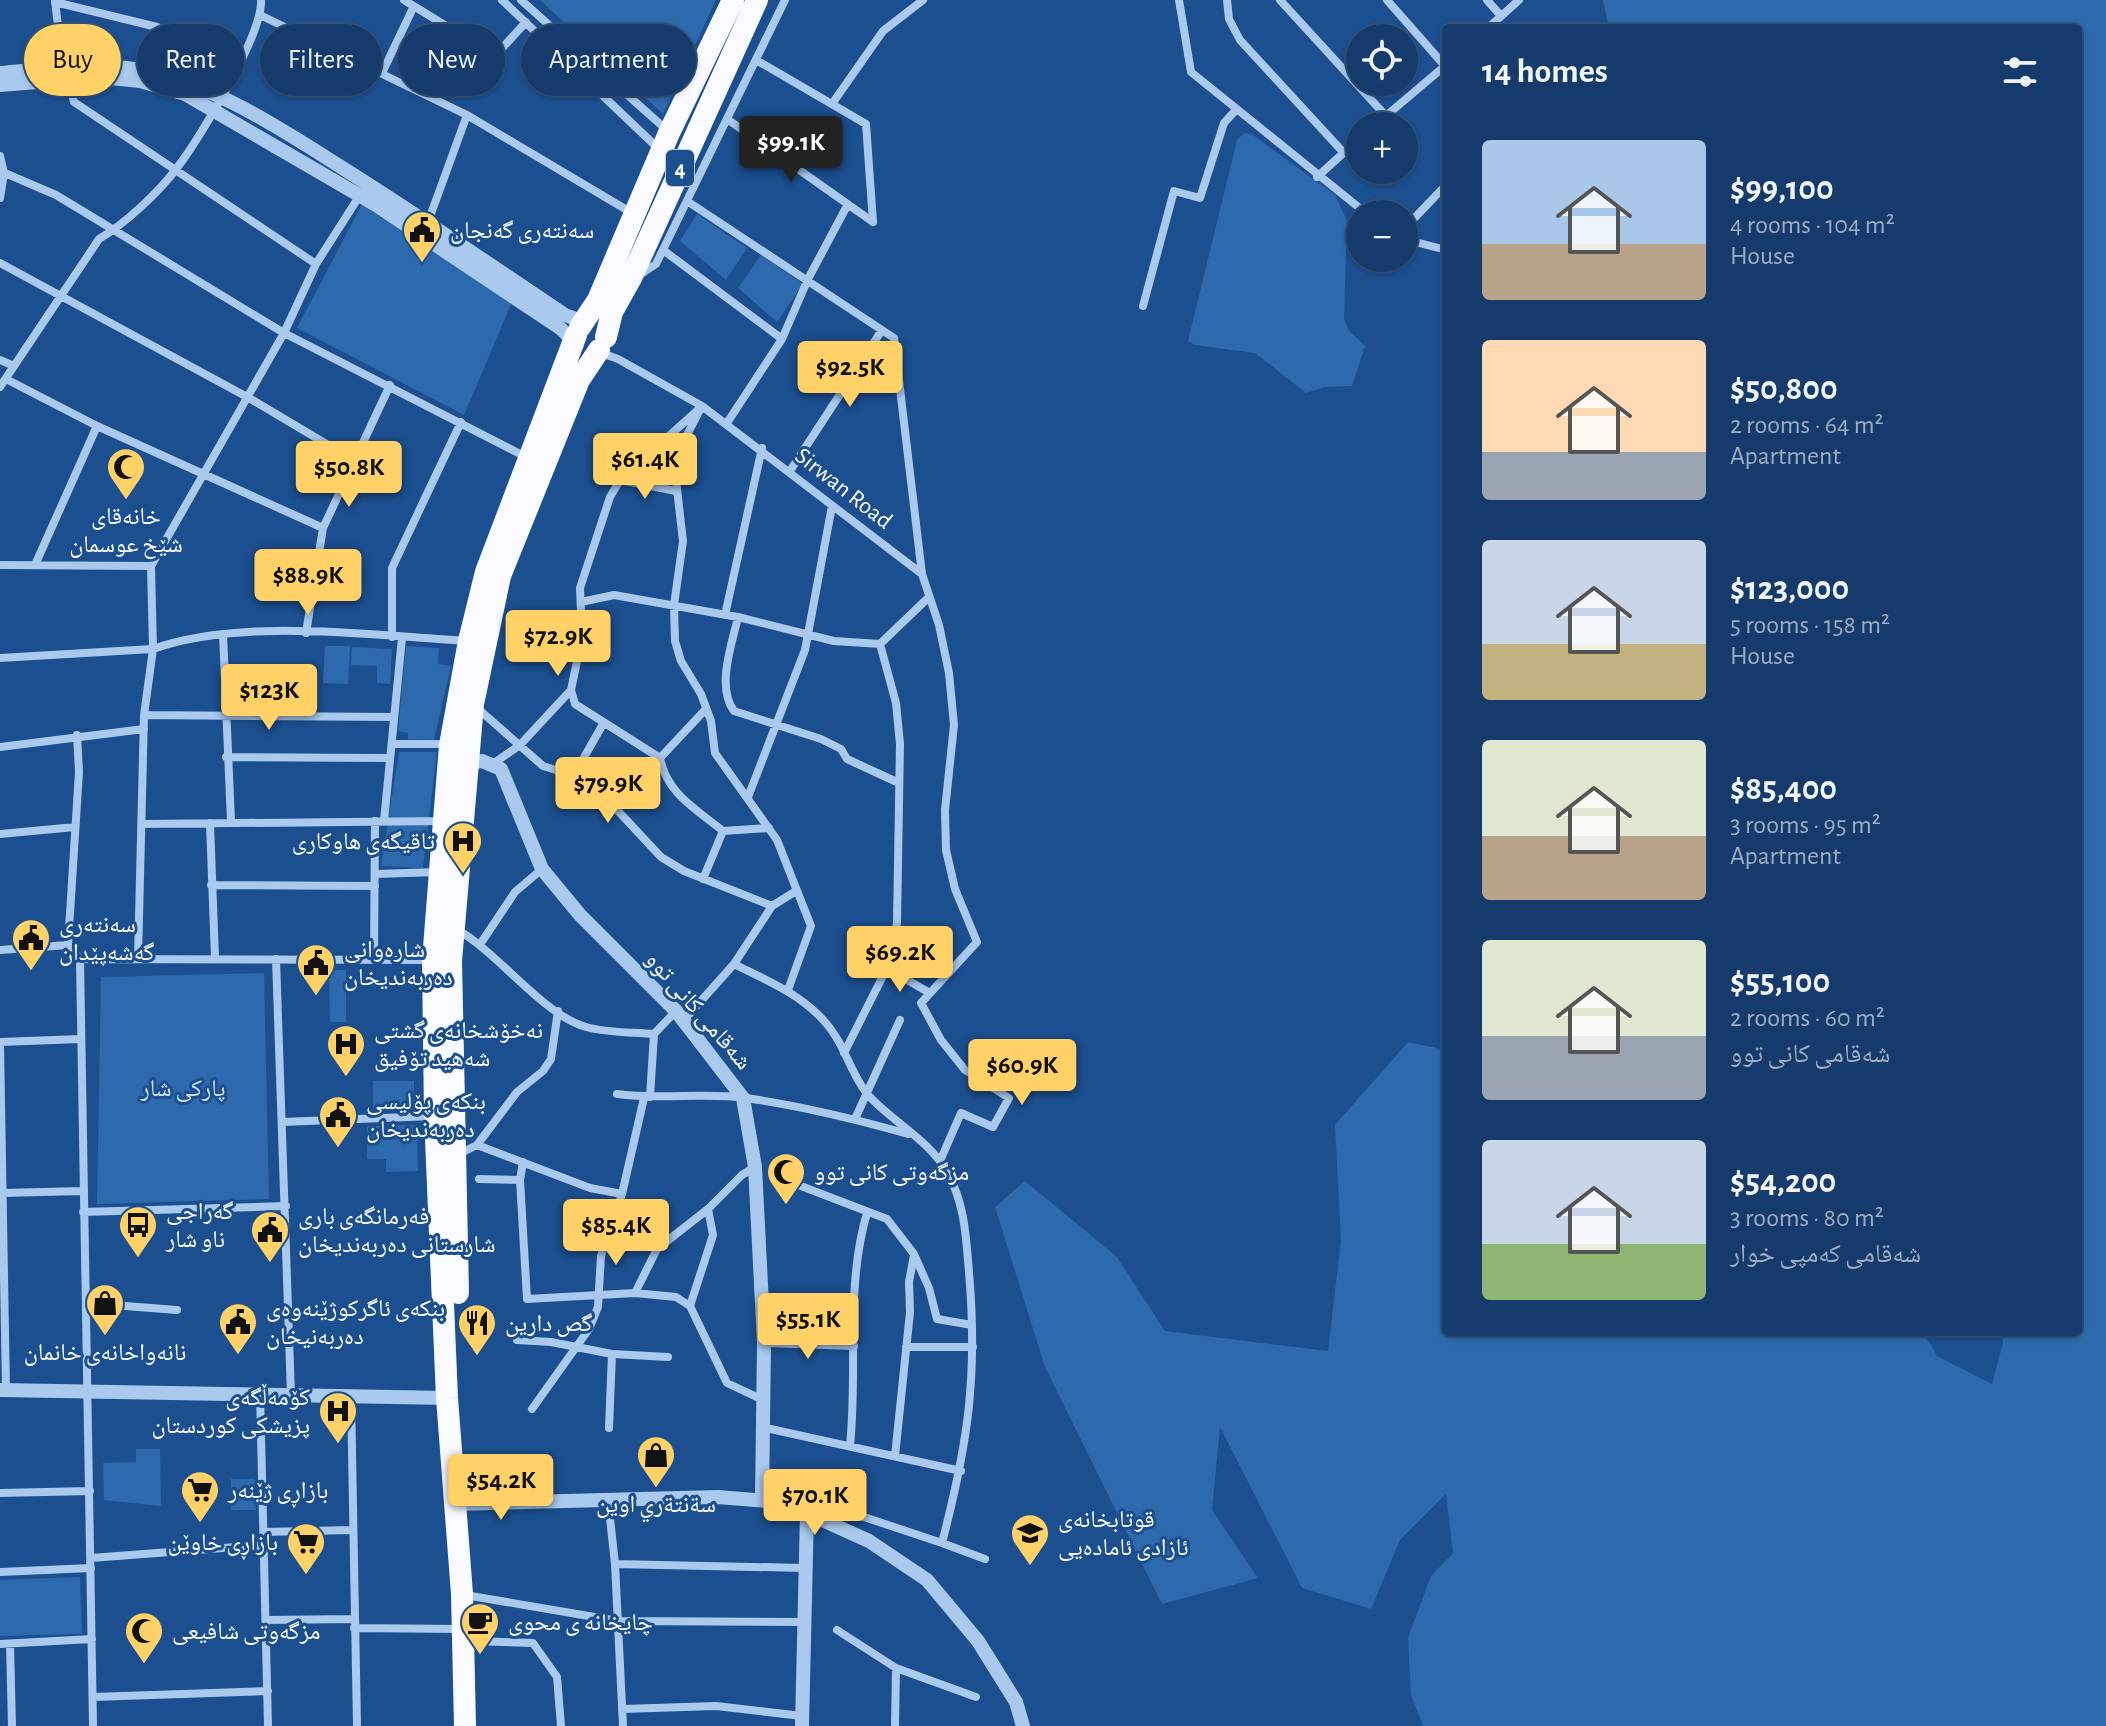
<!DOCTYPE html>
<html lang="en">
<head>
<meta charset="utf-8">
<style>
	body { margin:0; font-family:"Alegreya Sans","Noto Naskh Arabic",sans-serif; background:#1d4271; color:#f1f3f6; height:100vh; display:flex; flex-direction:column; font-size:30px; white-space:nowrap }
	* { box-sizing:border-box; margin:0 }
	p { font-size:26px; color:#9dadc1 }
	.icon { flex:none; width:44px; height:44px; fill:none; stroke:currentColor; stroke-width:2; stroke-linecap:round; stroke-linejoin:round }
	.map { position:relative; flex:1; overflow:hidden }
	.sheet { position:absolute; left:1442px; top:24px; width:640px; height:1312px; display:flex; flex-direction:column; background:#143b6b; border-radius:8px; box-shadow:0 2px 6px #0004,0 0 0 2px #33557e }
	.sheet>* { flex:none }
	.guide { position:absolute; left:24px; top:24px; width:760px; height:72px; display:flex; gap:16px }
	.buttons { position:absolute; left:1346px; top:24px; display:grid; gap:16px }
	.buttons a { display:grid; place-items:center; width:72px; height:72px; border-radius:50%; background:#143b6b; box-shadow:0 2px 6px #0004,0 0 0 2px #33557e; font-size:40px }
	.price { position:absolute; translate:-50% -68px; padding:0 18px; border-radius:8px; background:#ffd166; color:#111; font-size:26px; line-height:52px; filter:drop-shadow(0 2px 4px #0008) }
	.price::after { content:''; position:absolute; left:50%; top:48px; width:24px; height:18px; margin-left:-12px; background:inherit; clip-path:polygon(0 0,100% 0,50% 100%) }
	.price.selected { background:#222; color:#fff }
	ul { padding:0; list-style:none }
	li { display:flex; align-items:center; gap:24px; height:200px; padding:0 40px }
	li span { display:grid; place-items:center; flex:none; width:224px; height:160px; border-radius:8px; color:#555 }
	li>.icon { margin-inline-start:auto }
	span .icon { width:96px; height:96px; fill:#fffc; stroke-width:1 }
	li b { font-size:34px }
	h2 { display:flex; justify-content:space-between; align-items:center; height:96px; padding:0 40px; font-size:34px }
	.chip { padding:0 28px; border-radius:36px; background:#143b6b; box-shadow:0 2px 6px #0004,0 0 0 2px #33557e; font-size:28px; line-height:72px }
	.chip.selected { background:#ffd166; color:#111 }
	.map>svg:first-child { display:block }
	.green { fill:#2e69ad }
	.lines { fill:none; stroke-linecap:round; stroke-linejoin:round }
	.minor { stroke:#a9c9ee; stroke-width:8 }
	.tertiary { stroke:#a9c9ee; stroke-width:14 }
	.trunk { stroke:#f8faff; stroke-width:22 }
	.labels { text-anchor:middle; stroke-width:6; stroke-linejoin:round; paint-order:stroke }
	.shield { fill:#1b4f8f; stroke:#bbcadd; stroke-width:2 }
	.shield-label { font-size:22px; font-weight:bold; fill:#fff }
	.poi-label { font-size:24px; fill:#fff; stroke:#1b4f8f; text-anchor:start }
	.street-label { font-size:24px; fill:#fff; stroke:#1b4f8f }
	.park-label { font-size:24px; fill:#cfe3fa; stroke:#1b4f8f }
</style>
</head>
<body>
<div class="map">
<svg width="2106" height="1726" viewBox="0 0 2106 1726">
	<rect width="100%" height="100%" fill="#1b4f8f"/>
	<path class="green" d="M540,0H716L663,114Z
		M1603,0H2106V1726H1423L1411,1695L1408,1638L1431,1576L1453,1553L1446,1494L1400,1540L1371,1609L1302,1588L1220,1427L1212,1510L1258,1578L1162,1604L1045,1367L995,1207L1025,1181L1117,1257L1165,1331L1328,1351L1341,1241L1335,1125L1408,1042L1446,1050V1332H1923L1937,1356L1992,1384L2003,1343L2001,1332H2078V28H1609Z
		M1244,133L1253,135L1335,195L1347,221L1344,319L1349,331L1365,346L1352,386L1325,387L1306,393L1255,353L1195,345L1188,341L1237,140Z
		M362,204L512,302L464,415L297,328Z
		M697,214L747,248L726,280L680,241Z
		M761,255L803,284L777,322L738,288Z
		M325,646H350L348,684L323,683Z
		M406,646L439,648L438,664L451,666L434,740L408,739V733L398,731Z
		M352,647L392,649L390,684L377,683V666L351,665Z
		M399,752H437L423,868L381,866Z
		M329,970H346V1022H330Z
		M264,973L269,1199L97,1204L101,977Z
		M373,1081H414V1108L373,1109Z
		M417,1125L418,1171L386,1172V1159H367V1126Z
		M136,1449H160L161,1506L104,1500L103,1463L136,1462Z
		M231,1479H255L256,1510H231Z
		M80,1577L82,1634L0,1636V1580Z"/>
	<g class="lines">
		<path class="minor" d="M404,0L495,56L526,22
			M502,0L661,151
			M521,0L669,132
			M1179,0L1191,72L1367,214
			M1227,0L1229,19L1240,40L1343,152
			M1280,0L1386,116
			M1387,0L1445,66
			M1487,0L1501,16
			M55,1L63,67
			M55,2L157,27
			M262,16L467,115L632,213
			M1488,28L1519,0
			M756,60L866,124L873,222
			M382,73L414,6
			M68,79L74,102L316,264
			M832,104L883,31L923,0
			M727,119L873,222
			M1374,126L1446,65
			M0,156L4,173L0,198
			M0,171L56,195L284,333L526,457
			M1317,177L1360,138
			M687,201L894,338L922,574L939,625L949,673L954,725L945,810L946,850L955,889L977,942L921,1003L941,1040L965,1070L1009,1098L993,1127L961,1113L940,1161
			M428,222L467,115
			M1404,229L1446,185
			M1404,239L1446,250
			M663,250L782,339
			M0,263L249,398L355,461
			M635,278L656,264L785,0
			M1143,306L1174,191L1200,198L1224,123L1235,111
			M601,353L618,359L702,406L922,574
			M0,360L14,366
			M6,379L97,426L323,528
			M0,387L99,239C126,223 158,193 177,168C200,138 263,34 261,0
			M702,406L678,452L675,472L683,541L674,605L675,641L681,661L701,694L711,721L715,753L777,840L811,926L788,990
			M727,423L782,339L808,279L848,204
			M790,471L882,330
			M620,480L676,491
			M0,565L151,566
			M35,565L97,426
			M581,602L614,595L738,617L834,641L880,644
			M725,615L762,448
			M738,617C732,644 716,687 734,711L821,739L841,749L847,759L899,783
			M306,633L323,528L390,385
			M223,634L231,822
			M392,637V568L461,422
			M0,658L153,649C243,617 374,636 469,641
			M571,690L575,704L660,758C667,794 696,809 723,831L769,828
			M476,707L543,766L556,770L566,764L578,768L661,857L684,871L772,906
			M144,715L394,717
			M392,744H447
			M0,747L144,729
			M226,757L390,758
			M660,758L706,709
			M494,763L520,745L571,690L582,637L580,588L610,497L620,480L699,409
			M578,768L603,724
			M748,797L805,650L832,506
			M384,821L402,638
			M210,823L215,958
			M143,824L443,821
			M0,834L75,827
			M375,874L439,872
			M703,879L723,831
			M211,885L375,886
			M458,930C499,954 545,1016 586,1027C607,1033 633,1032 654,1034
			M481,943L515,892L542,869
			M68,945L79,772L77,735
			M0,950L68,945L80,959L430,960
			M138,958L144,715L153,649L151,566L284,333L316,264L360,195
			M80,959L93,1726
			M276,959L291,1395
			M374,959L375,821
			M734,964C772,983 813,999 836,1037C848,1056 854,1079 869,1096C893,1122 930,1141 947,1172C965,1203 966,1238 969,1272C978,1376 968,1443 942,1543L985,1559
			M887,968L928,992
			M684,1020L734,964L772,906L796,891
			M0,1042L81,1039
			M0,1045L6,1390
			M844,1053L887,968L897,923L900,744L896,703L880,644L929,597
			M617,1094C660,1100 704,1092 746,1098C801,1106 855,1119 908,1134
			M650,1097L654,1034L676,1011
			M855,1119L900,1020
			M282,1122L433,1116
			M477,1145L590,1188L622,1194
			M459,1154L477,1145L517,1092L543,1071L551,1059L558,1011
			M523,1162L520,1180L527,1299L635,1293L676,1297L690,1306L727,1383L765,1401
			M479,1179L520,1180
			M793,1183L887,1219L914,1254L929,1288L937,1319L972,1325
			M2,1193L83,1191
			M83,1212L286,1206
			M635,1293L657,1249L708,1209L742,1175L755,1167
			M86,1303L177,1310
			M690,1306L713,1235L708,1209
			M517,1340L551,1342L612,1354L668,1357
			M764,1343L854,1346
			M906,1347H973
			M260,1394L268,1726
			M351,1396L357,1726
			M532,1409L589,1329L598,1307L601,1256L622,1194L644,1098
			M609,1428L612,1354
			M766,1428L961,1471
			M850,1446C858,1369 845,1287 867,1213
			M895,1456L910,1312L909,1282L914,1255
			M0,1493L90,1491
			M608,1500L615,1564L623,1726
			M795,1504L849,1512L942,1543
			M264,1532L353,1530
			M91,1558L264,1545
			M615,1564L804,1568
			M0,1572L91,1568
			M471,1596L618,1621L802,1622
			M266,1620L354,1619
			M354,1628L461,1629
			M837,1630L896,1668L976,1697
			M473,1641L533,1643L557,1677L561,1726
			M0,1644L92,1639
			M10,1644L12,1726
			M93,1697L268,1691
			M622,1709L716,1706L802,1716
			M895,1726L896,1668"/>
		<path class="tertiary" d="M0,73C45,69 89,62 134,69C211,82 276,126 341,167C417,215 491,265 565,315L587,323
			M0,85L100,77L140,81L185,94L376,205L560,328L577,344
			M467,764L482,761L501,769L542,869L580,915L676,1011L743,1098L755,1167L764,1343L762,1499
			M0,1390L447,1398
			M455,1504L718,1497L778,1502L807,1513L869,1541L927,1580L978,1641L1016,1702L1023,1726
			M802,1726L807,1513"/>
		<path class="trunk" d="M580,327L598,300L669,133L733,0
			M606,337L612,312L631,278L757,0
			M458,1293L451,961L473,704L500,576L579,380L599,350
			M465,1726L462,1594L447,1398L435,1116L433,960L450,745L469,641L486,572L576,335"/>
	</g>
	<defs>
		<symbol id="civic-pin" viewBox="-11 -11 22 30"><path d="M0 17L-7.5 6A9.5 9.5 0 1 1 7.5 6Z" fill="#ffd166" stroke="#1b4f8f"/><path d="M-.6-6.5H3V-4.5H.6V-3L4-1V1h2V6H-6V1h2V-1L-.6-3ZM-1.2 2.5V6h2.4V2.5Z" fill="#111"/></symbol>
		<symbol id="mosque-pin" viewBox="-11 -11 22 30"><path d="M0 17L-7.5 6A9.5 9.5 0 1 1 7.5 6Z" fill="#ffd166" stroke="#1b4f8f"/><path d="M3.5-4.9A6 6 0 1 0 3.5 4.9A5 5 0 1 1 3.5-4.9Z" fill="#111"/></symbol>
		<symbol id="hospital-pin" viewBox="-11 -11 22 30"><path d="M0 17L-7.5 6A9.5 9.5 0 1 1 7.5 6Z" fill="#ffd166" stroke="#1b4f8f"/><path d="M-5-5h3v3.5h4V-5h3V5h-3V1.5h-4V5h-3Z" fill="#111"/></symbol>
		<symbol id="bus-pin" viewBox="-11 -11 22 30"><path d="M0 17L-7.5 6A9.5 9.5 0 1 1 7.5 6Z" fill="#ffd166" stroke="#1b4f8f"/><path d="M-5-6H5V4H4V6H2V4H-2V6H-4V4H-5ZM-3.5-4V0h7V-4ZM-3.5 1.2v1.5H-2V1.2ZM2 1.2v1.5H3.5V1.2Z" fill="#111"/></symbol>
		<symbol id="shop-pin" viewBox="-11 -11 22 30"><path d="M0 17L-7.5 6A9.5 9.5 0 1 1 7.5 6Z" fill="#ffd166" stroke="#1b4f8f"/><path d="M-5-2.5h2.3a2.7 3.5 0 0 1 5.4 0H5L5.5 6h-11ZM-1.5-2.5h3a1.5 2.3 0 0 0-3 0Z" fill="#111"/></symbol>
		<symbol id="restaurant-pin" viewBox="-11 -11 22 30"><path d="M0 17L-7.5 6A9.5 9.5 0 1 1 7.5 6Z" fill="#ffd166" stroke="#1b4f8f"/><path d="M-5-6h1v4h1v-4h1v4h1v-4h1v5L-1.5 .5V6h-2V.5L-5-1ZM5-6V6H3V1.5H1.5Q1.5-4 5-6Z" fill="#111"/></symbol>
		<symbol id="supermarket-pin" viewBox="-11 -11 22 30"><path d="M0 17L-7.5 6A9.5 9.5 0 1 1 7.5 6Z" fill="#ffd166" stroke="#1b4f8f"/><path d="M-6-5.5h2.5l.6 2H6L4.5 2H-2.5L-4.4-4H-6ZM-1.5 3.2a1.3 1.3 0 1 0 .1 0ZM3 3.2a1.3 1.3 0 1 0 .1 0Z" fill="#111"/></symbol>
		<symbol id="school-pin" viewBox="-11 -11 22 30"><path d="M0 17L-7.5 6A9.5 9.5 0 1 1 7.5 6Z" fill="#ffd166" stroke="#1b4f8f"/><path d="M0-5L7-2L0 1L-7-2ZM-4 1L0 2.5L4 1V4Q0 6-4 4Z" fill="#111"/></symbol>
		<symbol id="cafe-pin" viewBox="-11 -11 22 30"><path d="M0 17L-7.5 6A9.5 9.5 0 1 1 7.5 6Z" fill="#ffd166" stroke="#1b4f8f"/><path d="M-5.5-4.5H6V0H3Q3 3.5 0 3.5H-2.5Q-5.5 3.5-5.5 0ZM3-3.2v2h1.7v-2ZM-6 4.5H4V6H-6Z" fill="#111"/></symbol>
	</defs>
	<g fill-rule="evenodd">
		<use href="#civic-pin" x="400" y="208" width="44" height="60"/>
		<use href="#mosque-pin" x="104" y="445" width="44" height="60"/>
		<use href="#hospital-pin" x="441" y="819" width="44" height="60"/>
		<use href="#civic-pin" x="9" y="916" width="44" height="60"/>
		<use href="#civic-pin" x="294" y="941" width="44" height="60"/>
		<use href="#hospital-pin" x="324" y="1022" width="44" height="60"/>
		<use href="#civic-pin" x="316" y="1093" width="44" height="60"/>
		<use href="#mosque-pin" x="764" y="1150" width="44" height="60"/>
		<use href="#bus-pin" x="116" y="1203" width="44" height="60"/>
		<use href="#civic-pin" x="248" y="1208" width="44" height="60"/>
		<use href="#shop-pin" x="83" y="1281" width="44" height="60"/>
		<use href="#civic-pin" x="216" y="1300" width="44" height="60"/>
		<use href="#restaurant-pin" x="455" y="1301" width="44" height="60"/>
		<use href="#hospital-pin" x="316" y="1389" width="44" height="60"/>
		<use href="#shop-pin" x="634" y="1433" width="44" height="60"/>
		<use href="#supermarket-pin" x="178" y="1468" width="44" height="60"/>
		<use href="#school-pin" x="1008" y="1511" width="44" height="60"/>
		<use href="#supermarket-pin" x="284" y="1520" width="44" height="60"/>
		<use href="#cafe-pin" x="458" y="1600" width="44" height="60"/>
		<use href="#mosque-pin" x="122" y="1609" width="44" height="60"/>
	</g>
	<g class="labels">
		<rect class="shield" x="666" y="150" width="28" height="36" rx="6"/>
		<g class="shield-label">
			<text x="680" y="176">4</text>
		</g>
		<g class="poi-label">
			<text x="450" y="238">سەنتەری گەنجان</text>
			<text x="126" y="524" text-anchor="middle">خانەقای<tspan x="126" dy="28">شێخ عوسمان</tspan></text>
			<text x="435" y="849" text-anchor="end">تاقیگەی هاوکاری</text>
			<text x="59" y="932">سەنتەری<tspan x="59" dy="28">گەشەپێدان</tspan></text>
			<text x="344" y="957">شارەوانی<tspan x="344" dy="28">دەربەندیخان</tspan></text>
			<text x="374" y="1038">نەخۆشخانەی گشتی<tspan x="374" dy="28">شەهید تۆفیق</tspan></text>
			<text x="366" y="1109">بنکەی پۆلیسی<tspan x="366" dy="28">دەربەندیخان</tspan></text>
			<text x="814" y="1180">مزگەوتی کانی توو</text>
			<text x="166" y="1219">گەراجی<tspan x="166" dy="28">ناو شار</tspan></text>
			<text x="298" y="1224">فەرمانگەی باری<tspan x="298" dy="28">شارستانی دەربەندیخان</tspan></text>
			<text x="266" y="1316">بنکەی ئاگرکوژێنەوەی<tspan x="266" dy="28">دەربەنیخان</tspan></text>
			<text x="505" y="1331">گص دارین</text>
			<text x="105" y="1360" text-anchor="middle">نانەواخانەی خانمان</text>
			<text x="310" y="1405" text-anchor="end">كۆمەڵگەی<tspan x="310" dy="28">پزیشكی كوردستان</tspan></text>
			<text x="228" y="1498">بازاڕی ژێنەر</text>
			<text x="656" y="1512" text-anchor="middle">سةنتةري اوين</text>
			<text x="1058" y="1527">قوتابخانەی<tspan x="1058" dy="28">ئازادی ئامادەیی</tspan></text>
			<text x="278" y="1550" text-anchor="end">بازاڕی خاوێن</text>
			<text x="508" y="1630">چايخانه ى محوى</text>
			<text x="172" y="1639">مزگەوتی شافیعی</text>
		</g>
		<g class="street-label">
			<text transform="translate(844 488) rotate(38)" y="8">Sirwan Road</text>
			<text transform="translate(699 1010) rotate(49)" y="8">شەقامی کانی توو</text>
		</g>
		<g class="park-label">
			<text x="183" y="1096">پاركى شار</text>
		</g>
	</g>
</svg>
<div class="buttons">
<a><svg class="icon" aria-label="locate" viewBox="0 0 24 24"><circle cx="12" cy="12" r="6"/><path d="M12 2v4M12 18v4M2 12h4M18 12h4"/></svg></a>
<a>+</a>
<a>−</a>
</div>
<b class="price selected" style="left:791px;top:184px">$99.1K</b>
<b class="price" style="left:850px;top:409px">$92.5K</b>
<b class="price" style="left:645px;top:501px">$61.4K</b>
<b class="price" style="left:349px;top:509px">$50.8K</b>
<b class="price" style="left:308px;top:617px">$88.9K</b>
<b class="price" style="left:558px;top:678px">$72.9K</b>
<b class="price" style="left:269px;top:732px">$123K</b>
<b class="price" style="left:608px;top:825px">$79.9K</b>
<b class="price" style="left:900px;top:994px">$69.2K</b>
<b class="price" style="left:1022px;top:1107px">$60.9K</b>
<b class="price" style="left:616px;top:1267px">$85.4K</b>
<b class="price" style="left:808px;top:1361px">$55.1K</b>
<b class="price" style="left:501px;top:1522px">$54.2K</b>
<b class="price" style="left:815px;top:1537px">$70.1K</b>
<div class="guide">
<a class="chip selected">Buy</a>
<a class="chip">Rent</a>
<a class="chip">Filters</a>
<a class="chip">New</a>
<a class="chip">Apartment</a>
</div>
<section class="sheet">
<h2>14 homes<svg class="icon" aria-label="filters" viewBox="0 0 24 24"><path d="M4 7h16M4 17h16"/><circle cx="9" cy="7" r="2"/><circle cx="15" cy="17" r="2"/></svg></h2>
<ul>
<li><span style="background:linear-gradient(#a9c7e8 65%,#b9a48a 0)"><svg class="icon" aria-label="home" viewBox="0 0 24 24"><path d="M3 11l9-7 9 7M6 9v11h12V9"/></svg></span><div><b>$99,100</b><p>4 rooms · 104 m²</p><p>House</p></div></li>
<li><span style="background:linear-gradient(#ffd9b3 70%,#9aa5b1 0)"><svg class="icon" aria-label="home" viewBox="0 0 24 24"><path d="M3 11l9-7 9 7M6 9v11h12V9"/></svg></span><div><b>$50,800</b><p>2 rooms · 64 m²</p><p>Apartment</p></div></li>
<li><span style="background:linear-gradient(#c9d6e8 65%,#c2b280 0)"><svg class="icon" aria-label="home" viewBox="0 0 24 24"><path d="M3 11l9-7 9 7M6 9v11h12V9"/></svg></span><div><b>$123,000</b><p>5 rooms · 158 m²</p><p>House</p></div></li>
<li><span style="background:linear-gradient(#dfe7d0 60%,#b9a48a 0)"><svg class="icon" aria-label="home" viewBox="0 0 24 24"><path d="M3 11l9-7 9 7M6 9v11h12V9"/></svg></span><div><b>$85,400</b><p>3 rooms · 95 m²</p><p>Apartment</p></div></li>
<li><span style="background:linear-gradient(#dfe7d0 60%,#9aa5b1 0)"><svg class="icon" aria-label="home" viewBox="0 0 24 24"><path d="M3 11l9-7 9 7M6 9v11h12V9"/></svg></span><div><b>$55,100</b><p>2 rooms · 60 m²</p><p>شەقامی کانی توو</p></div></li>
<li><span style="background:linear-gradient(#c9d6e8 65%,#8fb573 0)"><svg class="icon" aria-label="home" viewBox="0 0 24 24"><path d="M3 11l9-7 9 7M6 9v11h12V9"/></svg></span><div><b>$54,200</b><p>3 rooms · 80 m²</p><p>شەقامی کەمپی خوار</p></div></li>
</ul>
</section>
</div>
</body>
</html>
